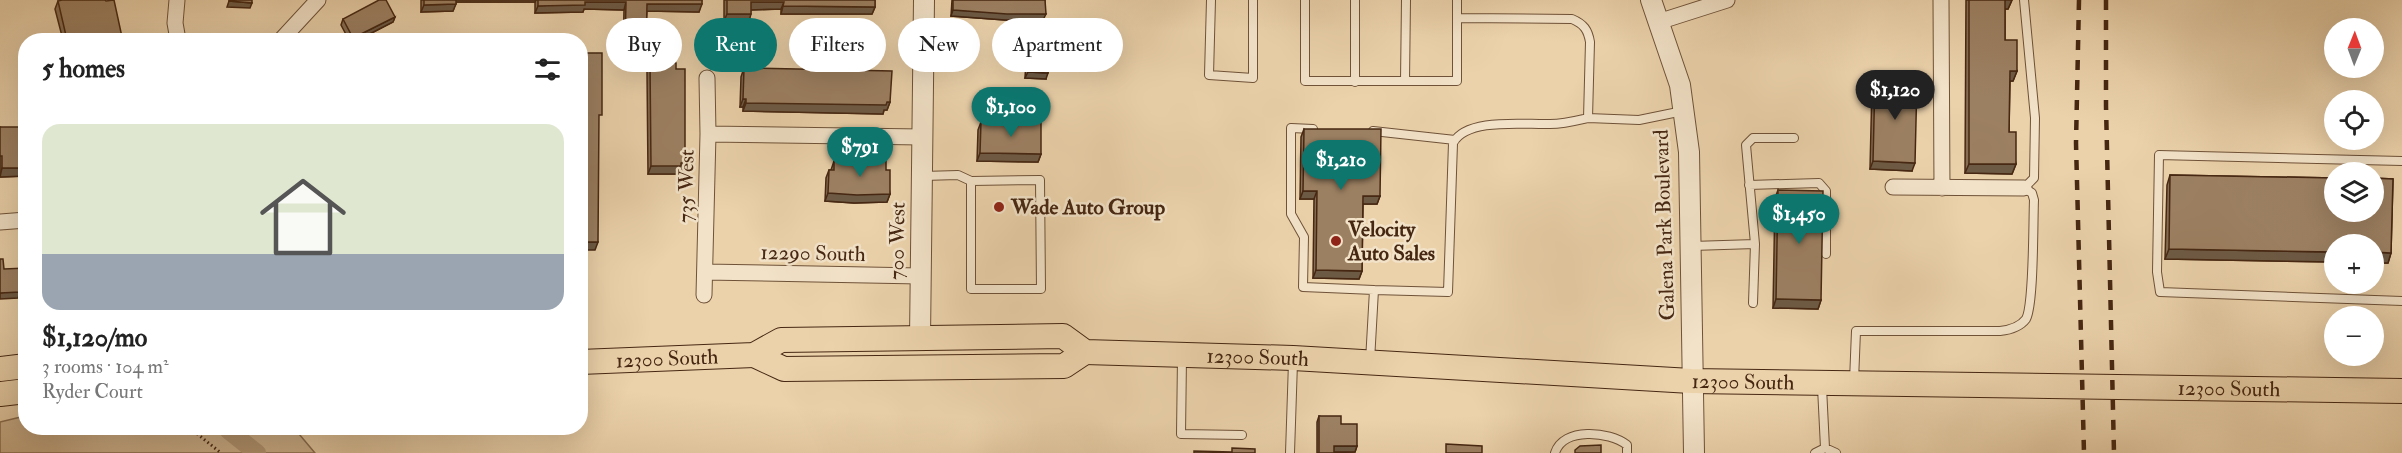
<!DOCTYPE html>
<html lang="en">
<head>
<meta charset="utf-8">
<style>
	body { margin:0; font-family:"IM FELL Double Pica",serif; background:#f6f6f6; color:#222; height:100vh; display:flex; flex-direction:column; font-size:22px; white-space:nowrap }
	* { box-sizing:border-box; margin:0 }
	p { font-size:20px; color:#767676 }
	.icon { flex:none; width:33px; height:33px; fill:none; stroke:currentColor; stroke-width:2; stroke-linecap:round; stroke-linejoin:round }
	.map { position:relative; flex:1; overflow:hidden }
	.details { position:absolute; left:18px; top:33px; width:570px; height:402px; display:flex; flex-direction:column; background:#fff; border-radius:24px; box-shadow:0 6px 24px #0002 }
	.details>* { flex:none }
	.top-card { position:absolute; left:606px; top:18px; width:570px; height:54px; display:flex; gap:12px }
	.needle { width:39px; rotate:1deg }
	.controls { position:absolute; left:2324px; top:18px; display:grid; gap:12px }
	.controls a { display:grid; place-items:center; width:60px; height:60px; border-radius:50%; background:#fff; box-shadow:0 6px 24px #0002; font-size:30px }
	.price { position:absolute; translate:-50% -51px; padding:0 14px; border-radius:21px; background:#0f766e; color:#fff; font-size:20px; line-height:39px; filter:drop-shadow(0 2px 3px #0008) }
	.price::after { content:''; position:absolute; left:50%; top:36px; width:18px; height:14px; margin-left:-9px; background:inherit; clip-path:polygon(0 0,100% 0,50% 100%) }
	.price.current { background:#222; color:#fff }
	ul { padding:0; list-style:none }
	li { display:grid; align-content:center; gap:12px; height:318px; padding:0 24px }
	li span { display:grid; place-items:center; height:186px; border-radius:18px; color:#555 }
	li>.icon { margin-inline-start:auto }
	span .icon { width:108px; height:108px; fill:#fffc; stroke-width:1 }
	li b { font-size:26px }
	h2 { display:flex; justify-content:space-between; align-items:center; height:72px; padding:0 24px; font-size:26px }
	.chip { padding:0 21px; border-radius:27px; background:#fff; box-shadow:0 6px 24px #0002; font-size:21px; line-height:54px }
	.chip.current { background:#0f766e; color:#fff }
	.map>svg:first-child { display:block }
	.green { fill:#cfb591; stroke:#8a6e52; stroke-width:1.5 }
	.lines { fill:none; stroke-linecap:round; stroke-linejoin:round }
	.canal { stroke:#b39877; stroke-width:18 }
	.service-casing { stroke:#6f5238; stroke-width:10 }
	.minor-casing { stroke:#6f5238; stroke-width:17 }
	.tertiary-casing { stroke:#6f5238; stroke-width:22 }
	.primary-casing { stroke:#462712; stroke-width:26 }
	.path { stroke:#462712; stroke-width:3; stroke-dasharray:1.5 3; stroke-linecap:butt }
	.service { stroke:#f2e2c8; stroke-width:8 }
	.minor { stroke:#f2e2c8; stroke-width:15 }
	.tertiary { stroke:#f2e2c8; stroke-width:20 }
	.primary { stroke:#ebd2ab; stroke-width:24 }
	.rail { stroke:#462712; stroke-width:4.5; stroke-dasharray:10 10; stroke-linecap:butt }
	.wall { fill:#866e54; stroke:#462712; stroke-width:1.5 }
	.shaded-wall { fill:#6d5a45; stroke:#462712; stroke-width:1.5 }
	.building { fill:#9c8062; stroke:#462712; stroke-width:1.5 }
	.poi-dot { fill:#8f2418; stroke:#f2e2c8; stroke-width:2 }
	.labels { text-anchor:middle; stroke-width:5; stroke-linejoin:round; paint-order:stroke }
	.street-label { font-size:21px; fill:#462712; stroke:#f2e2c8 }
	.poi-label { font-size:21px; font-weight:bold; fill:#462712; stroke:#f2e2c8; text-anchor:start }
</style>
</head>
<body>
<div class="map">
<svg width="2402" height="453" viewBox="0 0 2402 453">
	<rect width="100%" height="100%" fill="#ebd2ab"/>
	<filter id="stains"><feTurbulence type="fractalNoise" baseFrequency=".00333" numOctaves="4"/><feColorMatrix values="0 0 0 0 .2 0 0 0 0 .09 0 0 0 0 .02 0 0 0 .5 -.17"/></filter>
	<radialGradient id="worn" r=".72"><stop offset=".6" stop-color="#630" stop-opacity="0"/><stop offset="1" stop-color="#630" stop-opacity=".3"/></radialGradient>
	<path class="green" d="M25,416L26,428H294L315,453H0V422Z"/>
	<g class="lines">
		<path class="canal" d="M228,430L257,453"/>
		<defs>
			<path id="service" d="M1211,0L1209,75L1253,78V0
				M1305,0V81H1457V0
				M1457,18L1572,19C1584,24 1588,30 1590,42L1588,118L1639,120L1683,111
				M1405,81L1406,0
				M1355,82V0
				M1313,129L1291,128V214L1304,237L1303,287L1374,290
				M1373,131L1455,140
				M2402,161L2159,155L2157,272L2160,292L2402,301
				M923,176L958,175L971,181V289H1041L1040,180L971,181
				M1749,185L1819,183L1826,191V254
				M1692,246L1755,244
				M1753,303L1755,244L1746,145L1753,138H1794
				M1182,358L1181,434L1242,435
				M1370,361L1374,290L1448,292L1453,143C1467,117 1525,125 1550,124C1563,124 1575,121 1588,118
				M1854,381L1856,331H2000C2009,330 2020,327 2026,319C2034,305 2033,222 2034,200L2032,193L2024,188L2034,178L2035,118L2024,0
				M1822,387L1825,448
				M1825,448L1836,453
				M1290,453L1293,362
				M1555,453C1563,427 1609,431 1627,445V453
				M1815,453L1825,448"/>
			<path id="minor" d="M177,0L175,23L178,40
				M1941,0L1942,188
				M1658,22L1727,0
				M281,40L318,0
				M708,134L922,137
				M1893,187L2024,188
				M0,222L26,220
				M705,272L920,276
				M704,295L708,134L707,78"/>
			<path id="tertiary" d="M1651,0L1680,85L1689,152L1694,453
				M920,338L924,0"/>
			<g id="primary">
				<path d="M754,355L784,369L1064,366L1085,352"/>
				<path id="s1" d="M580,362L754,355L781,340L1063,336L1085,352L1293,358L1691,381L2402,391"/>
				<path d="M0,369L26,366"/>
				<path d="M0,394L26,391"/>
			</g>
		</defs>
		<use href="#service" class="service-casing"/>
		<use href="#minor" class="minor-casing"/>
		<use href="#tertiary" class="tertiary-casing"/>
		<use href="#primary" class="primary-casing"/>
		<path class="path" d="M190,428L221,453"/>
		<use href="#service" class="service"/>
		<use href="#minor" class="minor"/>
		<use href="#tertiary" class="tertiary"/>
		<use href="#primary" class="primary"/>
		<path class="rail" d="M2079,0L2076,143L2084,453
			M2106,0V106L2114,453"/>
	</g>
	<path class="wall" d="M421,0H702L699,12L647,11L644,54H623L624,10L584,9L583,12L535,13V2H456L453,11L421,12Z
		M724,0H875V7L872,14H781V9L751,10L749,21H724Z
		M952,0H1045L1043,20H1005L951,16Z
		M1966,0H2012L2008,9H2005V40L2017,71L2013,81H2010L2009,132L2016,164L2012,174L1965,173Z
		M58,1L121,40H63L55,9Z
		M395,17L393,22L358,40H349L341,25L343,19Z
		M1029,38L1046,79L1025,78L1027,44Z
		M650,63L676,69L685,162L682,170L679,171L678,174H648L647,72Z
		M744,68L890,102L887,110H884L883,114L743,111V107H740L741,77Z
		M1875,78L1912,171L1870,169L1872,86Z
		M981,122L1041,154L1038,162L977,161L978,130Z
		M0,127L20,137L26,176L0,177Z
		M1304,129L1380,196L1377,204H1363L1362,271L1359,279L1313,278L1314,199H1300L1301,137Z
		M834,161L886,170L890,194L887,202L854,203L825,201L826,178L829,170H831Z
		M2170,175L2334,178V212H2373V178L2393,179L2391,253L2388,263H2373V244H2334V262L2165,259L2167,185Z
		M1778,190L1821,300L1818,309L1773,308L1775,198Z
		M1319,416L1341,424L1357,446L1355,452L1317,453V422Z"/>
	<path class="shaded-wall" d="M454,0H536L535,2H453Z
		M2005,0H2012L2008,9H2001Z
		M229,1L252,3L250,8L227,7Z
		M585,2H626L624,10L584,9L583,12L535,13L538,6Z
		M751,2H784L781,9L748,10Z
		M456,4L453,11L421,12L424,5Z
		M647,4H702L699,12L645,11Z
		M783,6L875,7L872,14H781Z
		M953,10L1046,14L1043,20H1005L951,16Z
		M727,14H751L749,21H724Z
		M395,17L393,22L358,40H352L353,38Z
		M122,37L121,40H108Z
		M625,46L646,47L644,54H623Z
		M2010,71H2017L2013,81H2006Z
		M1028,72L1048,73L1046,79L1025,78Z
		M743,99H746L743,107H740Z
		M890,102L887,110H884L883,114L743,111L746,103Z
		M980,153L1041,154L1038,162L977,161Z
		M1873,161L1915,163L1912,171L1870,169Z
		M685,162L682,170L679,171L678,174H648L651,166Z
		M1969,164H2016L2012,174L1965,173Z
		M2,168H26V176L0,177Z
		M1303,191H1317L1314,199H1300Z
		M828,193L890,194L887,202L854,203L825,201Z
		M1363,196H1380L1377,204H1360Z
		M580,242H598L595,250H580Z
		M2169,249L2334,252V262L2165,259Z
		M2373,252L2391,253L2388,263H2373Z
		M1316,270L1362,271L1359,279L1313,278Z
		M20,289H26V295H19L18,298L0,299V293Z
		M1776,299L1821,300L1818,309L1773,308Z
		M1334,446H1357L1355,452H1332Z"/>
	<path class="building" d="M62,0H105L106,1L114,0L122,37L108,40H67L58,1Z
		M229,0H252V3L229,1Z
		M379,0H386L395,17L353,38L343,19Z
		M424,0H456V4L424,5Z
		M538,0H702V4H647L646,47L625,46L626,2H585V5L538,6Z
		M727,0H875V7L783,6L784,2H751V14H727Z
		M953,0H1045L1046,14H1007L953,10Z
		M1969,0H2005V40H2017V71H2010L2009,132H2016V164H1969Z
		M1029,38L1050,39L1048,73L1028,72Z
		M580,53H602V115H599L598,242H580Z
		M650,63H676V69H685V162L681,163V166H651Z
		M744,68L892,71L890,102H887L886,105L746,103V99H743Z
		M1875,78L1917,80L1915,163L1873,161Z
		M981,122H1041V154L980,153Z
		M0,127H20V137H26V168H2V156H0Z
		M1304,129H1381L1380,196H1363L1362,271L1316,270L1317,191H1303Z
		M834,161H886V170H890V194L857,195L828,193L829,170H834Z
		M2170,175L2334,178V212H2373V178L2393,179L2391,253L2373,252V244H2334V252L2169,249Z
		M1778,190L1823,191L1821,300L1776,299Z
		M0,259H3L4,269L26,268V289H20V292L0,293Z
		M1319,416H1341V424H1357V446H1334V453H1319Z
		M1446,444L1482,446V453H1446Z
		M1601,445V453H1575V450L1580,446Z
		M1232,448L1255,449V453H1194V451L1232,452Z"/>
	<g class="poi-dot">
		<circle cx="999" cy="207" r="6"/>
		<circle cx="1336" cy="241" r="6"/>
	</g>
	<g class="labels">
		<g class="street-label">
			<text transform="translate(686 186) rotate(-89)" y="7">735 West</text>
			<text transform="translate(1664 225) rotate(-92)" y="7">Galena Park Boulevard</text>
			<text transform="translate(897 241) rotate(-89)" y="7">700 West</text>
			<text transform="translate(813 253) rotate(1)" y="7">12290 South</text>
			<text dy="7" stroke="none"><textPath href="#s1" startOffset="687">12300 South</textPath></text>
			<text dy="7" stroke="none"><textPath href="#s1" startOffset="87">12300 South</textPath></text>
			<text dy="7" stroke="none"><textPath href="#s1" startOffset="1173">12300 South</textPath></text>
			<text dy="7" stroke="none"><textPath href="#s1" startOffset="1659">12300 South</textPath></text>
		</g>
		<g class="poi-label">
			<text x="1011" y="214">Wade Auto Group</text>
			<text x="1348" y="236">Velocity<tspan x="1348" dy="24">Auto Sales</tspan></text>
		</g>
	</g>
	<rect width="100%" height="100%" filter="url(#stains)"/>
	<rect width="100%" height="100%" fill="url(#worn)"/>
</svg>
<div class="controls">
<a><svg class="needle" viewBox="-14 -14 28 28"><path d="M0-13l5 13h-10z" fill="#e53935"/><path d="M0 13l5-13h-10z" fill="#767676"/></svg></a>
<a><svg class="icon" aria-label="locate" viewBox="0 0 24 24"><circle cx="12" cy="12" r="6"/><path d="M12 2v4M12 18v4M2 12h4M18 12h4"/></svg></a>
<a><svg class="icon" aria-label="layers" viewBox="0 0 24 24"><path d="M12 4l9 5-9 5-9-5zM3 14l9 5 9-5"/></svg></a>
<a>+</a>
<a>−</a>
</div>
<b class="price current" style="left:1895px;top:121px">$1,120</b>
<b class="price" style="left:1011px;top:138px">$1,100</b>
<b class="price" style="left:860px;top:178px">$791</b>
<b class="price" style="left:1341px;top:191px">$1,210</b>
<b class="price" style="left:1799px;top:245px">$1,450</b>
<div class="top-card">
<a class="chip">Buy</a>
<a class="chip current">Rent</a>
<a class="chip">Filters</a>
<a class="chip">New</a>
<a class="chip">Apartment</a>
</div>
<section class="details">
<h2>5 homes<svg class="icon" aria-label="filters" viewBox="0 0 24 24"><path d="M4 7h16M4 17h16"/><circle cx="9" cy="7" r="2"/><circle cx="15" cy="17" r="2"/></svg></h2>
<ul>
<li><span style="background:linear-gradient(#dfe7d0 70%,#9aa5b1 0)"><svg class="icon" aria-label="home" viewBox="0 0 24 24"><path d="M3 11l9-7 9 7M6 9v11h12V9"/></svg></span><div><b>$1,120/mo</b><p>3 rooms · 104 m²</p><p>Ryder Court</p></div></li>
</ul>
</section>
</div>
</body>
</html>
